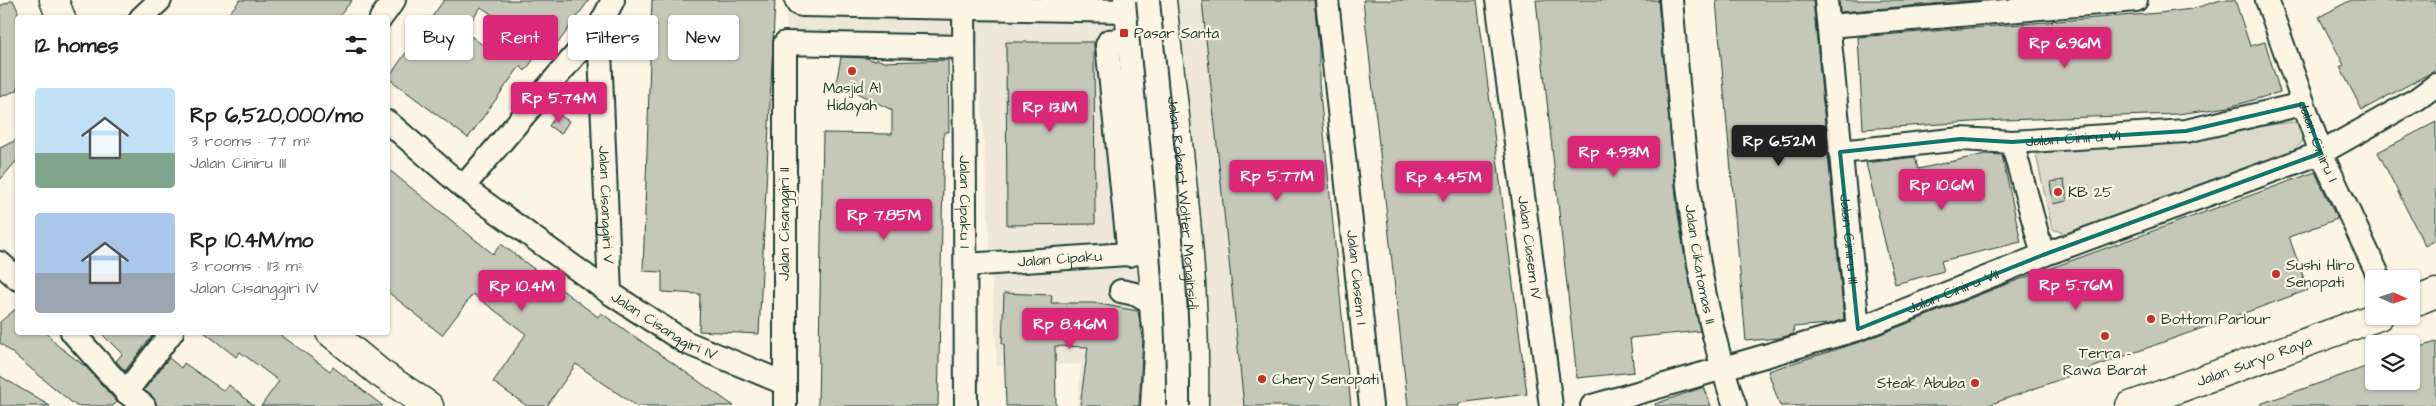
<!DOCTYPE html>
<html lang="en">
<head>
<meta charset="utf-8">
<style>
	body { margin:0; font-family:"Architects Daughter",sans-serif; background:#f6f6f6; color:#202124; height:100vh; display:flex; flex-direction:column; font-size:19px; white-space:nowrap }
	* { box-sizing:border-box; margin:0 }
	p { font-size:16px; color:#757577 }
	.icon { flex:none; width:28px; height:28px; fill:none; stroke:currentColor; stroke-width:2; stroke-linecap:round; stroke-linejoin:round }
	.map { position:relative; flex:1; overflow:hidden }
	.panel { position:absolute; left:15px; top:15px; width:375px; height:320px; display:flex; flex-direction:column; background:#fff; border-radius:5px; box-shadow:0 1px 4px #0004 }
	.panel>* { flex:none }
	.top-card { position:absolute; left:405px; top:15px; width:475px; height:45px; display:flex; gap:10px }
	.needle { width:32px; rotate:93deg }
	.controls { position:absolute; left:2365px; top:270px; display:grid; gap:10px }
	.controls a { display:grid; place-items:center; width:55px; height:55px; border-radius:5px; background:#fff; box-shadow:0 1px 4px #0004; font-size:25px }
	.price { position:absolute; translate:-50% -42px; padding:0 11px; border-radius:5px; background:#db2777; color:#fff; font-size:16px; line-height:32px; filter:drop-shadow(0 1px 2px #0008) }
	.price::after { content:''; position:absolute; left:50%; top:30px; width:15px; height:11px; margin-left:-8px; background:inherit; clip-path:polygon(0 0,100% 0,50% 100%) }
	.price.current { background:#222; color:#fff }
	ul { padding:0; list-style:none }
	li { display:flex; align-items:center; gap:15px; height:125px; padding:0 20px }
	li span { display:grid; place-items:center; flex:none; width:140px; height:100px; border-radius:5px; color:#555 }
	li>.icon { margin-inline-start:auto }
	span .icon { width:60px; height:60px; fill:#fffc; stroke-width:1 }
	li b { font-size:21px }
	h2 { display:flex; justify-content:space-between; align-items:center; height:60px; padding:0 20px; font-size:21px }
	.chip { padding:0 18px; border-radius:5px; background:#fff; box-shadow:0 1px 4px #0004; font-size:18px; line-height:45px }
	.chip.current { background:#db2777; color:#fff }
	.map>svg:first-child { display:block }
	.built { fill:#ece7d8 }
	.green { fill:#dcdacc; stroke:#7e8c80 }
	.building { fill:#c5c7b9; stroke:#1f3d34; fill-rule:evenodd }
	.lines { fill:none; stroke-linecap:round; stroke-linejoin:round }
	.minor-casing { stroke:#1f3d34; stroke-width:26 }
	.major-casing { stroke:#1f3d34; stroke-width:31 }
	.minor { stroke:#fcf5e5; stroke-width:22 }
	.major { stroke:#fcf5e5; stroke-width:28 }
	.minor-bridge-casing { stroke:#1f3d34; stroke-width:26; stroke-linecap:butt }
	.minor-bridge { stroke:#fcf5e5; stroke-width:22 }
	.marked { fill:none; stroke:#0f766e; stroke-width:4; stroke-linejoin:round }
	.poi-dot { fill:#c8321e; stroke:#fcf5e5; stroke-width:2 }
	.labels { text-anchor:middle; stroke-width:4.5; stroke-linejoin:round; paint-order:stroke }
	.poi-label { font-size:15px; fill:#1f3d34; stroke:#fcf5e5; text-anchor:start }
	.street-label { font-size:15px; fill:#1f3d34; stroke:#fcf5e5 }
</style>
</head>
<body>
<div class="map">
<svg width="2436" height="406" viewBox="0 0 2436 406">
	<rect width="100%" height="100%" fill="#fcf5e5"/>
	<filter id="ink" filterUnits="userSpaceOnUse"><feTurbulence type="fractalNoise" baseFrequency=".02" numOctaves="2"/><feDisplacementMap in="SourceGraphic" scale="10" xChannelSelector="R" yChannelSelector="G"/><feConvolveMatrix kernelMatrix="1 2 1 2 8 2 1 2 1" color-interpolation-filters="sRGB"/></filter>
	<g filter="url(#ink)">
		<path class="built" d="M786,0H1256L1297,406H1077L1081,364L997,366L978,45L787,43Z"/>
		<path class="green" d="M2292,122L2300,124L2303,141L2292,153L2072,235L2052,229L2036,154Z"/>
		<path class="building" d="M13,0L18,11V90L0,97V6Z
			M240,0H352L338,18H225Z
			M444,0H589L553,50L545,44L525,71L520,66L468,138L388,78ZM481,7L510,27L492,52L464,31Z
			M652,0H775L759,334L699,331L700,294L662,292V272L643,271Z
			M1202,0H1314L1319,48V83L1351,406H1244Z
			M1363,0H1477L1527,394L1459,403V406H1408Z
			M1536,0H1658L1677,207L1685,259L1700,331L1630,338L1634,372L1577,378Z
			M1716,0H1813L1844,319L1829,324L1793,327L1794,334L1779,338L1746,341Z
			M1839,0H1980L1840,12Z
			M2221,0H2235L2250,46L2265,42L2280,92L2229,107L2178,114L2004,120L1863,129L1858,37L2159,13L2192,9Z
			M2351,0H2436V70L2362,110L2340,67L2344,65L2319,17Z
			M1006,42H1094L1095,224L1007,225Z
			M841,57L867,58L875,61L876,59L884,62L948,60L949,132H944L938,406H818L823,133L892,134V110L836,83Z
			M557,114L569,121L561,134L549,126Z
			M2436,122V240L2425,246L2378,152Z
			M18,139V159L0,180V148Z
			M1985,154L2002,155L2021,242L1941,261L1944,271L1895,284L1866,163L1915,157L1918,169Z
			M388,169L493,254L501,244L598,317L601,313L734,406H636L576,364L547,406H527L493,382L526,334L473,294L442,335L388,292Z
			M2315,172L2337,219L2289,237L2308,290L1986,406H1780L1768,371L1863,341L1999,287Z
			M2064,180L2067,201L2053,204L2050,182Z
			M1004,293L1052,295L1051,303H1094L1138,311L1143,337L1139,406H1080L1088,347L1055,346L1056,406H1006L1004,344H1002Z
			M18,307V332H46L57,345L86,367L117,402L113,406H76L0,343V322Z
			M100,332H155L125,371L116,361L122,354Z
			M204,332L278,333L330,371L333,367L383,406H261L279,381L240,352L236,357Z
			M2436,342V406H2261L2260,404L2374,364V381H2411V350Z
			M169,358L181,368L184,363L224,391L229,385L254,406H157L152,396L144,390Z
			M0,376L50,406H0Z
			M1704,387L1711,406H1655V404Z"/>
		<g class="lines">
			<defs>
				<g id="minor">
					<path d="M796,0L798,4L802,5L1129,11"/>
					<path id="s1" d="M964,0L966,406"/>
					<path id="s2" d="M1327,0L1371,406"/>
					<path id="s3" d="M1497,0L1551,406"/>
					<path id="s4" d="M1671,0C1683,136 1689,276 1735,406"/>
					<path id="s5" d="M1826,0L1858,329"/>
					<path id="s6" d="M2267,0L2321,153L2380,279"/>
					<path d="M141,18L160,0"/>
					<path d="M381,18L394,0"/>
					<path d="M1829,26L2136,0"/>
					<path id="s7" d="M599,27L610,293"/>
					<path id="s8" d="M388,122L463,187L610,293L685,342L784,383"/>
					<path d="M2012,142L2043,255"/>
					<path id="s9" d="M1840,152L1961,139L2012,142L2186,131L2303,104"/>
					<path d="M463,187L599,27L613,0"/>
					<path d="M1129,255L1107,45L1109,41L1131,39"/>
					<path d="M0,263L18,279"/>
					<path id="s10" d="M966,265L1142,253"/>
					<path d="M1121,291L1135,294L1151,303L1152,320"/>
					<path d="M72,332L126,392L144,406"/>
					<path d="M126,392L172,332"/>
					<path d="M785,406V43L964,47"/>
					<path id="s11" d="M1592,406L1858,329L2043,255L2321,153L2417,99L2436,85"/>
				</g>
				<g id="major">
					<path d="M54,0L61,18"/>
					<path d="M1128,0L1157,313L1159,337L1155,406"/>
					<path id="s12" d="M1162,0C1176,135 1197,270 1194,406"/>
					<path d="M2411,303L2436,293"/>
					<path d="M330,332L380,373L429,406"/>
					<path id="s13" d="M2130,406L2379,316"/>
				</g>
			</defs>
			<use href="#minor" class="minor-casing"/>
			<use href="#major" class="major-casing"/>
			<use href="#minor" class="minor"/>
			<use href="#major" class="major"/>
			<defs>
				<path id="minor-bridge" d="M1148,0C1160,135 1179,271 1178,406"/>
			</defs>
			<use href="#minor-bridge" class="minor-bridge-casing"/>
			<use href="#minor-bridge" class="minor-bridge"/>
		</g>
	</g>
	<path class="marked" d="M2303,104L2321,153L2043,255L1858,329L1840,152L1961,139L2012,142L2186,131Z"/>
	<g class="poi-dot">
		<rect x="1119" y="28" width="10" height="10" rx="2.5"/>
		<circle cx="852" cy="71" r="5"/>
		<circle cx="2058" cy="192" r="5"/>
		<circle cx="2276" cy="274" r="5"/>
		<circle cx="2151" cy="319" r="5"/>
		<circle cx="2105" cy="336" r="5"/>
		<circle cx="1262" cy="379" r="5"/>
		<circle cx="1975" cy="383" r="5"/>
	</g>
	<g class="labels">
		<g class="poi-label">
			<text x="1134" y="38">Pasar Santa</text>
			<text x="852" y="93" text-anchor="middle">Masjid Al<tspan x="852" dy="17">Hidayah</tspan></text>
			<text x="2068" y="197">KB 25</text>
			<text x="2286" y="270">Sushi Hiro<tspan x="2286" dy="17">Senopati</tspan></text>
			<text x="2161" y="324">Bottom Parlour</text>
			<text x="2105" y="358" text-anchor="middle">Terra -<tspan x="2105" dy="17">Rawa Barat</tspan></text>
			<text x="1272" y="384">Chery Senopati</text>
			<text x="1965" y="388" text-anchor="end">Steak Abuba</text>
		</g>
		<g class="street-label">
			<text dy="5" stroke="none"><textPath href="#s9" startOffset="234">Jalan Ciniru VI</textPath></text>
			<text dy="5" stroke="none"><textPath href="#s6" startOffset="150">Jalan Ciniru I</textPath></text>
			<text dy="5" stroke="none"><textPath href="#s1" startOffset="202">Jalan Cipaku I</textPath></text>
			<text dy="5" stroke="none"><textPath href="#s12" startOffset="204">Jalan Robert Wolter Monginsidi</textPath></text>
			<text dy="5" stroke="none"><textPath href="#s7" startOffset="178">Jalan Cisanggiri V</textPath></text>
			<text transform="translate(784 224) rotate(-90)" y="5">Jalan Cisanggiri II</text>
			<text dy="5" stroke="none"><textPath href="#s5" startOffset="240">Jalan Ciniru III</textPath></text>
			<text dy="5" stroke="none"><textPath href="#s3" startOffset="250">Jalan Ciasem IV</textPath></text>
			<text dy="5" stroke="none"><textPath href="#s10" startOffset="94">Jalan Cipaku</textPath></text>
			<text dy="5" stroke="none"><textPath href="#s4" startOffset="266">Jalan Cikatomas II</textPath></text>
			<text dy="5" stroke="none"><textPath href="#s2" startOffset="279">Jalan Ciasem I</textPath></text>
			<text dy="5" stroke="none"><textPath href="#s11" startOffset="379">Jalan Ciniru VII</textPath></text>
			<text dy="5" stroke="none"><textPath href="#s8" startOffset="344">Jalan Cisanggiri IV</textPath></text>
			<text dy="5" stroke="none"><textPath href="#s13" startOffset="132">Jalan Suryo Raya</textPath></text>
		</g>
	</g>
</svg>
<div class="controls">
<a><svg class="needle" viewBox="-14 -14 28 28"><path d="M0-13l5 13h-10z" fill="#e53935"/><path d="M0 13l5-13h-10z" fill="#757577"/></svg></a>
<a><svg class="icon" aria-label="layers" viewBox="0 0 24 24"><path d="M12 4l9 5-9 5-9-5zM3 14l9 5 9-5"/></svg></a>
</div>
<b class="price" style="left:2065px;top:69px">Rp 6.96M</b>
<b class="price" style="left:559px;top:124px">Rp 5.74M</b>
<b class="price" style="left:1050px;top:133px">Rp 13.1M</b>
<b class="price current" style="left:1779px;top:167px">Rp 6.52M</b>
<b class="price" style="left:1614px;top:178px">Rp 4.93M</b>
<b class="price" style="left:1277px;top:202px">Rp 5.77M</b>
<b class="price" style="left:1444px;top:203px">Rp 4.45M</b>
<b class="price" style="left:1942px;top:211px">Rp 10.6M</b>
<b class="price" style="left:884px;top:241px">Rp 7.85M</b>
<b class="price" style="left:2076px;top:311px">Rp 5.76M</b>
<b class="price" style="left:522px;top:312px">Rp 10.4M</b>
<b class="price" style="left:1070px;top:350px">Rp 8.46M</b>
<div class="top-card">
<a class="chip">Buy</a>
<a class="chip current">Rent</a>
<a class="chip">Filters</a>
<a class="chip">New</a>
</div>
<section class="panel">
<h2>12 homes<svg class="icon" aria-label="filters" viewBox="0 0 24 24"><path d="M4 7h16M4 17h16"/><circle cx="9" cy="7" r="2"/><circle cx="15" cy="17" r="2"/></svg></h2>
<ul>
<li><span style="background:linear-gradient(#bfe0f5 65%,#7fa58c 0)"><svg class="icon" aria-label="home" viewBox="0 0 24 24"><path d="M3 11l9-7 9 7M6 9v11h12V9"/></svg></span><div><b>Rp 6,520,000/mo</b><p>3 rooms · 77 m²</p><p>Jalan Ciniru III</p></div></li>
<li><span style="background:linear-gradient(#a9c7e8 60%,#9aa5b1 0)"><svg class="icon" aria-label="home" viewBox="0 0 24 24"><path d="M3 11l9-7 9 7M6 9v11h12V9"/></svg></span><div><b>Rp 10.4M/mo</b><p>3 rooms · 113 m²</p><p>Jalan Cisanggiri IV</p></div></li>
</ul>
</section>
</div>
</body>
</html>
